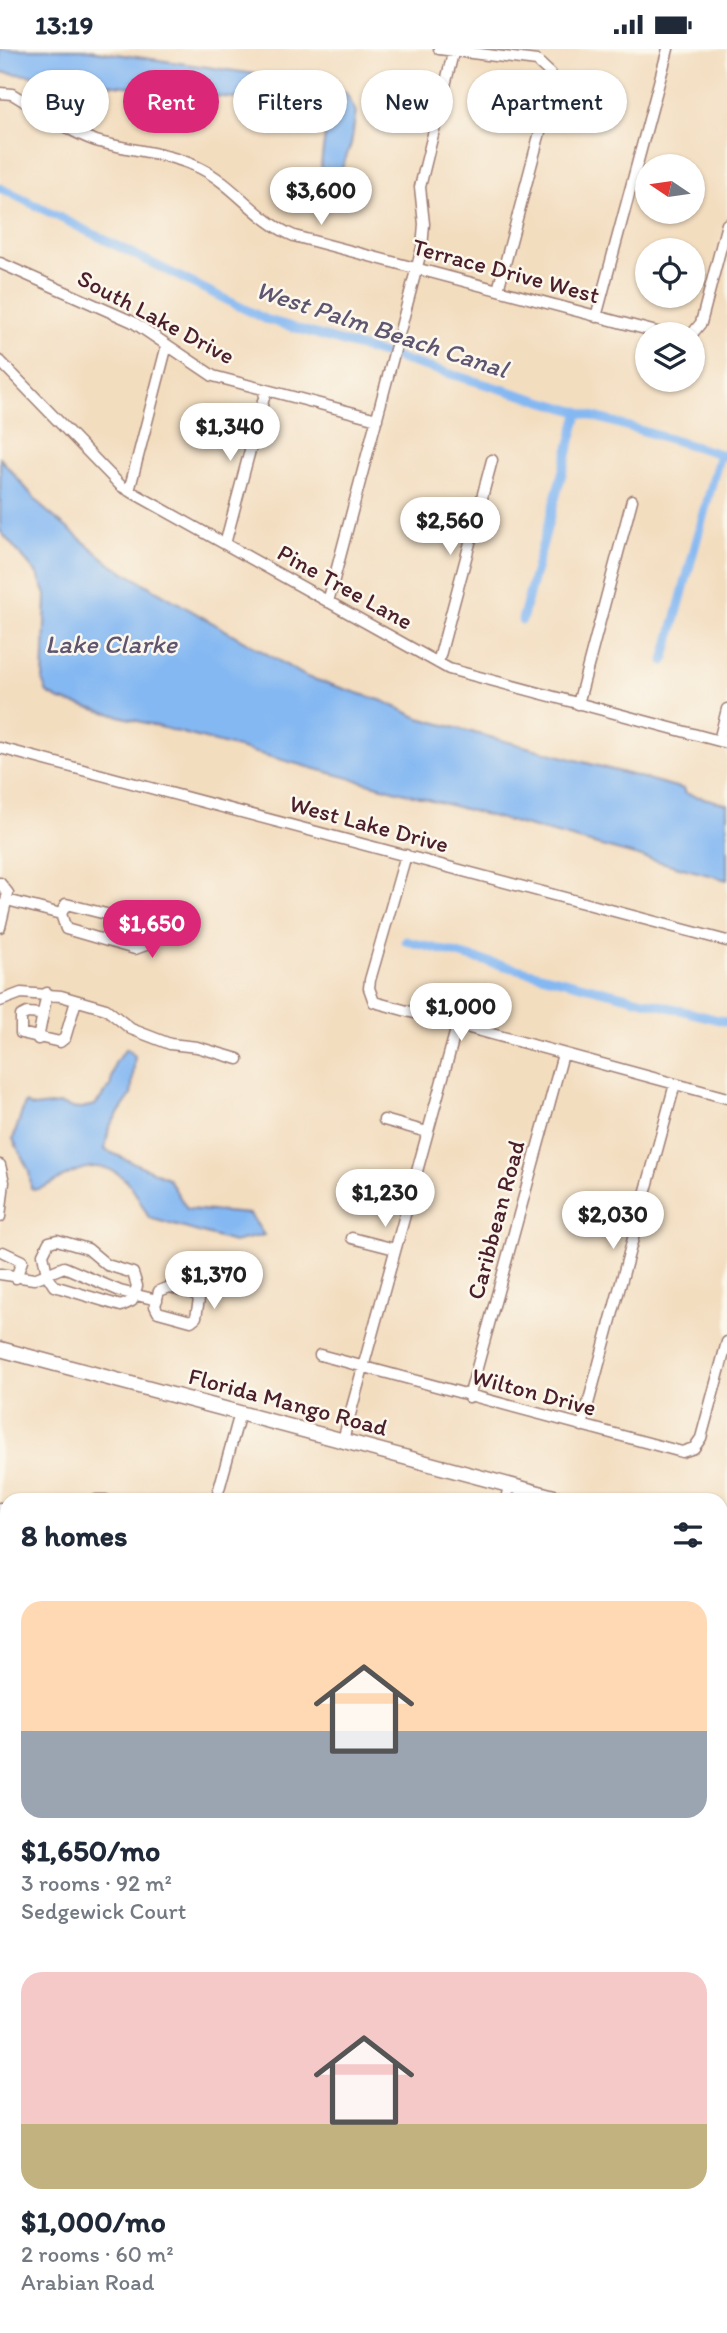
<!DOCTYPE html>
<html lang="en">
<head>
<meta charset="utf-8">
<style>
	body { margin:0; font-family:Itim,sans-serif; background:#f6f6f7; color:#1f2937; height:100vh; display:flex; flex-direction:column; font-size:26px; white-space:nowrap }
	* { box-sizing:border-box; margin:0 }
	p { font-size:23px; color:#747a83 }
	.icon { flex:none; width:38px; height:38px; fill:none; stroke:currentColor; stroke-width:2; stroke-linecap:round; stroke-linejoin:round }
	.map { position:relative; flex:1; overflow:hidden }
	.sheet { position:absolute; left:0px; top:1444px; width:728px; height:842px; display:flex; flex-direction:column; background:#fff; border-radius:21px 21px 0 0; box-shadow:0 2px 5px #0004 }
	.sheet>* { flex:none }
	.guide { position:absolute; left:21px; top:21px; width:686px; height:63px; display:flex; gap:14px }
	.needle { width:46px; rotate:283deg }
	.controls { position:absolute; left:635px; top:105px; display:grid; gap:14px }
	.controls a { display:grid; place-items:center; width:70px; height:70px; border-radius:50%; background:#fff; box-shadow:0 2px 5px #0004; font-size:35px }
	.price { position:absolute; translate:-50% -60px; padding:0 16px; border-radius:24px; background:#fff; color:#222; font-size:23px; line-height:46px; filter:drop-shadow(0 2px 4px #0008) }
	.price::after { content:''; position:absolute; left:50%; top:42px; width:21px; height:16px; margin-left:-10px; background:inherit; clip-path:polygon(0 0,100% 0,50% 100%) }
	.price.selected { background:#db2777; color:#fff }
	ul { padding:0; list-style:none }
	li { display:grid; align-content:center; gap:14px; height:371px; padding:0 21px }
	li span { display:grid; place-items:center; height:217px; border-radius:21px; color:#555 }
	li>.icon { margin-inline-start:auto }
	span .icon { width:126px; height:126px; fill:#fffc; stroke-width:1 }
	li b { font-size:30px }
	h2 { display:flex; justify-content:space-between; align-items:center; height:84px; padding:0 21px; font-size:30px }
	.chip { padding:0 24px; border-radius:32px; background:#fff; box-shadow:0 2px 5px #0004; font-size:24px; line-height:63px }
	.chip.selected { background:#db2777; color:#fff }
	.status { display:flex; justify-content:space-between; align-items:center; height:49px; padding:0 35px; background:#fff; direction:ltr }
	.status svg { height:19px; fill:currentColor }
	.map>svg:first-child { display:block }
	.water { fill:#84b8f2; stroke:#676c8e; stroke-width:2 }
	.lines { fill:none; stroke-linecap:round; stroke-linejoin:round }
	.canal { stroke:#84b8f2; stroke-width:9 }
	.street-casing { stroke:#9e7e75; stroke-width:13 }
	.secondary-casing { stroke:#9e7e75; stroke-width:17 }
	.street { stroke:#fff; stroke-width:10 }
	.secondary { stroke:#fff; stroke-width:14 }
	.labels { text-anchor:middle; stroke-width:5; stroke-linejoin:round; paint-order:stroke }
	.street-label { font-size:24px; fill:#4a1f2b; stroke:#fbf7ec }
	.water-label { font-size:26px; font-style:italic; fill:#5e5571; stroke:#fbf7ec }
</style>
</head>
<body>
<div class="status"><b>13:19</b><svg viewBox="0 0 49 12"><path d="M0 12V9h3v3zM5 12V6h3v6zM10 12V3h3v9zM15 12V0h3v12zM26 1h20v11H26zM47 4h2v5h-2z"/></svg></div>
<div class="map">
<svg width="727" height="2284" viewBox="0 0 727 2284">
	<rect width="100%" height="100%" fill="#fbf7ec"/>
	<filter id="ink" filterUnits="userSpaceOnUse"><feTurbulence type="fractalNoise" baseFrequency=".0143" numOctaves="2"/><feDisplacementMap in="SourceGraphic" scale="14" xChannelSelector="R" yChannelSelector="G"/><feConvolveMatrix kernelMatrix="1 2 1 2 8 2 1 2 1" color-interpolation-filters="sRGB"/></filter>
	<filter id="wash" filterUnits="userSpaceOnUse"><feTurbulence type="fractalNoise" baseFrequency=".00686" numOctaves="4" result="noise"/><feDisplacementMap in="SourceGraphic" scale="28" xChannelSelector="R" yChannelSelector="G"/><feGaussianBlur stdDeviation="1.57" result="paint"/><feColorMatrix in="noise" values="0 0 0 0 0 0 0 0 0 0 0 0 0 0 0 0 0 1.4 0 .05"/><feComposite in="paint" operator="in"/></filter>
	<g filter="url(#wash)">
		<rect width="100%" height="100%" fill="#f3ddbf"/>
		<path class="water" d="M0,0H82L332,36L346,44L356,63L351,95L340,124L323,135L321,115L327,71L313,58L0,23Z
			M0,409L43,459L112,516L307,628L383,652L419,669L684,740V744L727,755V831L60,651L47,644L43,633L46,546L38,526L0,482Z
			M126,1000L135,1007L131,1046L109,1078L105,1101L168,1129L187,1160L250,1165L264,1186L233,1193L149,1169C141,1155 132,1133 117,1124C80,1102 46,1148 31,1139L29,1122L13,1090L25,1054L33,1058L60,1055L76,1060L95,1056L110,1038L115,1014Z
			M0,1802C14,1828 9,1870 0,1898Z"/>
		<g class="lines">
			<path class="canal" d="M0,139L265,270L727,407
				M522,571L579,362
				M664,612L720,405
				M406,892L727,973
				M721,1648L727,1626
				M546,2284L548,2278"/>
		</g>
	</g>
	<g filter="url(#ink)">
		<g class="lines">
			<defs>
				<path id="street" d="M439,0L537,12L551,25L552,38L498,241
					M0,44L12,45C39,61 67,82 96,92C131,102 167,103 200,119C236,137 257,172 294,187L664,285
					M0,214L133,273L213,327L377,370
					M596,268L668,0
					M692,285L701,274L727,175
					M0,312L121,437L449,620L727,694
					M129,442L167,296
					M225,495L266,341
					M328,553L422,199L424,175L420,138L454,0
					M438,614L492,411
					M578,655L632,451
					M719,692L727,660
					M0,699L727,892
					M406,806L370,931L369,939L374,953L727,1049
					M0,834L8,844L0,878
					M7,851L61,865
					M66,855L146,875L149,885L146,896L135,900L66,880L61,865Z
					M0,952L21,944L61,947L106,960L131,980L170,995L197,998L238,1010
					M41,965L27,964L21,967V984L60,993L65,989L76,952
					M38,990L47,944
					M384,1071L427,1083
					M0,1116L4,1133L0,1168
					M352,1189L395,1200
					M57,1191L88,1200L107,1216L133,1224L137,1237L132,1252L121,1257L54,1237L47,1226L43,1205L49,1193Z
					M3,1203L22,1212L16,1229
					M0,1225L34,1230L64,1218L120,1242L157,1251
					M170,1238L195,1245L199,1250L196,1268L191,1272L158,1263L155,1257L159,1242Z
					M320,1306L682,1403L694,1399L701,1389L727,1293
					M469,1348L563,1005
					M582,1377L675,1035
					M343,1391L457,977
					M96,1451H106
					M216,1451L240,1364
					M506,1451L509,1436
					M0,1459L7,1464
					M0,1605L7,1601
					M721,1785L727,1773
					M721,1819L727,1823
					M0,2056L7,2058
					M57,2284L58,2278
					M195,2284L197,2278"/>
				<path id="secondary" d="M0,1300L565,1451
					M721,1492L727,1493"/>
			</defs>
			<use href="#street" class="street-casing"/>
			<use href="#secondary" class="secondary-casing"/>
			<use href="#street" class="street"/>
			<use href="#secondary" class="secondary"/>
		</g>
	</g>
	<g class="labels">
		<g class="street-label">
			<text transform="translate(506 222) rotate(15)" y="8">Terrace Drive West</text>
			<text transform="translate(156 268) rotate(28)" y="8">South Lake Drive</text>
			<text transform="translate(345 538) rotate(29)" y="8">Pine Tree Lane</text>
			<text transform="translate(369 775) rotate(15)" y="8">West Lake Drive</text>
			<text transform="translate(496 1171) rotate(-75)" y="8">Caribbean Road</text>
			<text transform="translate(534 1343) rotate(15)" y="8">Wilton Drive</text>
			<text transform="translate(288 1353) rotate(15)" y="8">Florida Mango Road</text>
		</g>
		<g class="water-label">
			<text transform="translate(382 280) rotate(18)" y="9">West Palm Beach Canal</text>
			<text x="111" y="604">Lake Clarke</text>
		</g>
	</g>
</svg>
<div class="controls">
<a><svg class="needle" viewBox="-14 -14 28 28"><path d="M0-13l5 13h-10z" fill="#e53935"/><path d="M0 13l5-13h-10z" fill="#747a83"/></svg></a>
<a><svg class="icon" aria-label="locate" viewBox="0 0 24 24"><circle cx="12" cy="12" r="6"/><path d="M12 2v4M12 18v4M2 12h4M18 12h4"/></svg></a>
<a><svg class="icon" aria-label="layers" viewBox="0 0 24 24"><path d="M12 4l9 5-9 5-9-5zM3 14l9 5 9-5"/></svg></a>
</div>
<b class="price" style="left:321px;top:178px">$3,600</b>
<b class="price" style="left:230px;top:414px">$1,340</b>
<b class="price" style="left:450px;top:508px">$2,560</b>
<b class="price selected" style="left:152px;top:911px">$1,650</b>
<b class="price" style="left:461px;top:994px">$1,000</b>
<b class="price" style="left:385px;top:1180px">$1,230</b>
<b class="price" style="left:613px;top:1202px">$2,030</b>
<b class="price" style="left:214px;top:1262px">$1,370</b>
<div class="guide">
<a class="chip">Buy</a>
<a class="chip selected">Rent</a>
<a class="chip">Filters</a>
<a class="chip">New</a>
<a class="chip">Apartment</a>
</div>
<section class="sheet">
<h2>8 homes<svg class="icon" aria-label="filters" viewBox="0 0 24 24"><path d="M4 7h16M4 17h16"/><circle cx="9" cy="7" r="2"/><circle cx="15" cy="17" r="2"/></svg></h2>
<ul>
<li><span style="background:linear-gradient(#ffd9b3 60%,#9aa5b1 0)"><svg class="icon" aria-label="home" viewBox="0 0 24 24"><path d="M3 11l9-7 9 7M6 9v11h12V9"/></svg></span><div><b>$1,650/mo</b><p>3 rooms · 92 m²</p><p>Sedgewick Court</p></div></li>
<li><span style="background:linear-gradient(#f6c9c9 70%,#c2b280 0)"><svg class="icon" aria-label="home" viewBox="0 0 24 24"><path d="M3 11l9-7 9 7M6 9v11h12V9"/></svg></span><div><b>$1,000/mo</b><p>2 rooms · 60 m²</p><p>Arabian Road</p></div></li>
</ul>
</section>
</div>
</body>
</html>
